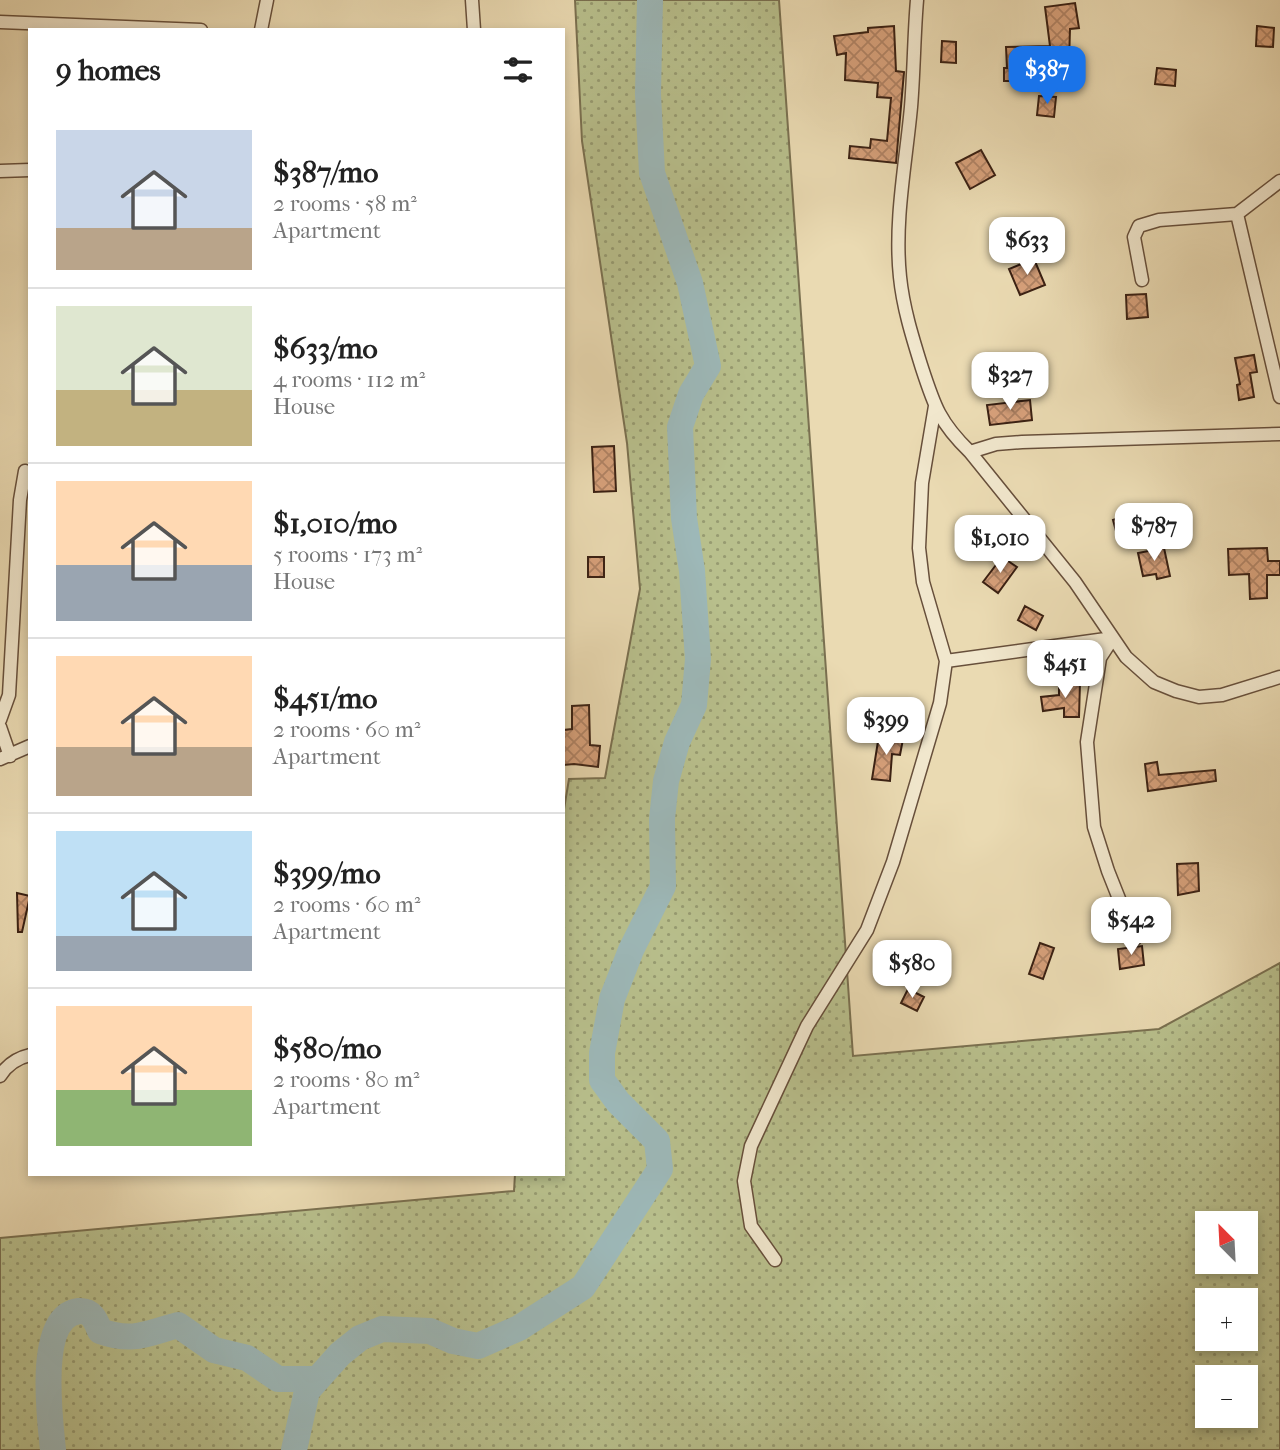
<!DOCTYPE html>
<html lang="en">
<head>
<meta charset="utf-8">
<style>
	body { margin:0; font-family:"IM FELL French Canon",serif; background:#f2f2f2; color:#222; height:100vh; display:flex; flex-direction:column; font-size:26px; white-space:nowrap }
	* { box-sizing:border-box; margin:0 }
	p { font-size:23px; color:#767676 }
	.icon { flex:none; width:38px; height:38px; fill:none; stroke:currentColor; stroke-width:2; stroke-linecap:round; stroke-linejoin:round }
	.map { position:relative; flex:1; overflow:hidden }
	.drawer { position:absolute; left:28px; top:28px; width:537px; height:1148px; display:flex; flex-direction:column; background:#fff; border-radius:0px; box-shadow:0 4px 10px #0003 }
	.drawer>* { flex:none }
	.needle { width:46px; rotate:336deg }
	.tools { position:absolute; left:1195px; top:1211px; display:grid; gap:14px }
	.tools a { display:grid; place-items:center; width:63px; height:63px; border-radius:0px; background:#fff; box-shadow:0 4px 10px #0003; font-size:35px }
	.price { position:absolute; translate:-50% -60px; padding:0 16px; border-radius:14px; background:#fff; color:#222; font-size:23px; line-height:46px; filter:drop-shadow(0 2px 4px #0008) }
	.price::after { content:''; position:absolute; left:50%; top:42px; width:21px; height:16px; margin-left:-10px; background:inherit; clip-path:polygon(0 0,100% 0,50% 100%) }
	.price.active { background:#1a73e8; color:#fff }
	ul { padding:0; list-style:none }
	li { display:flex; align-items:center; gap:21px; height:175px; padding:0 28px }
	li+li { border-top:2px solid #e0e0e0 }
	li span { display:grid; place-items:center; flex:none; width:196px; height:140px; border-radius:0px; color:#555 }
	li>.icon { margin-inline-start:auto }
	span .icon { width:84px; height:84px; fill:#fffc; stroke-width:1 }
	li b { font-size:30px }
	h2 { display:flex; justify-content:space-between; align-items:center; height:84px; padding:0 28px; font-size:30px }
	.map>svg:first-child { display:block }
	.grass { fill:url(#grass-dots); stroke:#7a7050; stroke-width:2; fill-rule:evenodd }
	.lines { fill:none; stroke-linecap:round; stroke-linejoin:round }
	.river { stroke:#9db8b8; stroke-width:26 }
	.building { fill:url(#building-cross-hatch); stroke:#3b2113; stroke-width:2 }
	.street-casing { stroke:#674f3b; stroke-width:15 }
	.street { stroke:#f1e7cd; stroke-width:12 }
</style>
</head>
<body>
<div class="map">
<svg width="1280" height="1450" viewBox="0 0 1280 1450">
	<defs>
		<pattern id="grass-dots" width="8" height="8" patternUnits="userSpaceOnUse" patternTransform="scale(1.75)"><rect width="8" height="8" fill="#b8bf8c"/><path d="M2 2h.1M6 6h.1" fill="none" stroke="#979b71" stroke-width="1.8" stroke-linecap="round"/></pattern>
		<pattern id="building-cross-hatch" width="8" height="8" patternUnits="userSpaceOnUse" patternTransform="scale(1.75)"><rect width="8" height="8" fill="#d6a07a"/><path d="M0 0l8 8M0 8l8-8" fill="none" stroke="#af8263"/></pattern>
	</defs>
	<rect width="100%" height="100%" fill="#eadab2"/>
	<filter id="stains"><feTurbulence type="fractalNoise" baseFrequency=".00286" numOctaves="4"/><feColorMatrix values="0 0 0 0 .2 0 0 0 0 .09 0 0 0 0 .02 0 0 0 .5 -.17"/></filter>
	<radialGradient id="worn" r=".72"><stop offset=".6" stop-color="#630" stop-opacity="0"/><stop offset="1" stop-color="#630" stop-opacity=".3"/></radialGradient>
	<path class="grass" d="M575,0H779L853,1056L1159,1029L1280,963V1450H0V1238L514,1191L515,1174H564V809L569,779L605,778L640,589L627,443L582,141ZM1208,1223H1246V1262H1208ZM1208,1300H1246V1339H1208ZM1208,1377H1246V1416H1208Z"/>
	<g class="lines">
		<path class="river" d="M53,1450C50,1420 36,1316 79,1311C92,1310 96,1321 100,1331C133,1343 148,1333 178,1325L214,1350L247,1358L278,1379H317
			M294,1450L307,1391L340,1354L360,1338L382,1329L430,1331L453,1341L478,1346L519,1328L583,1287L660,1169L657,1141L618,1102L602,1080V1053L612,999L631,950L663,886L662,819L666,781L677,742L694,705L698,659L692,571L684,518L680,427L691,394L708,366L690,283L652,173L648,94L650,0"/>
	</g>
	<path class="building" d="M1075,3L1079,28L1070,29L1069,63L1045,62V59L1020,60L1021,81H1004V68H1007L1006,47L1050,46L1045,7Z
		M894,26L896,71L904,72L896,163L849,158L850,146L870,148L871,139L887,141L891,98L877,97L878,83L845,80L846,53L837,55L834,36L868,32V28Z
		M1257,26L1274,28L1273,47L1256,46Z
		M942,41L956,42V63L941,62Z
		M1157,68L1176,70L1175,86L1155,84Z
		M1039,96L1056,97L1054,117L1037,115Z
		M981,150L995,175L970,189L956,163Z
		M1034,259L1045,285L1020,295L1009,269Z
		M1146,294L1148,317L1127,319L1126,295Z
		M1254,355L1257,372L1250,373L1254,397L1239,400L1237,385L1240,384L1235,358Z
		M1030,400L1032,420L990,425L987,405Z
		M614,446L616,491L594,492L592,447Z
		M1141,511L1145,526L1117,535L1113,520Z
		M1164,548L1170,576L1157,579L1156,574L1143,576L1138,553Z
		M1267,548L1268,561H1280V575H1267V598L1250,599L1249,574L1229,575L1228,549Z
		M588,557H604V577H588Z
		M1002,557L1017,567L998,593L983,582Z
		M1025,606L1043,616L1036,630L1018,620Z
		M1059,682H1080L1079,717H1064V708L1043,711L1041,697L1059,695Z
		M589,705L590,745L600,746L598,767L574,764L564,765V730L572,729V706Z
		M879,735L903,739L900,755L892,754L890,781L872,779Z
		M1157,762L1159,775L1215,770L1216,781L1148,791L1145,764Z
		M1198,863L1199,891L1178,895L1177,864Z
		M17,893L30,896L22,932H18Z
		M1040,943L1054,948L1043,979L1029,974Z
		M1142,946L1144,965L1120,969L1118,949Z
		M908,989L924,997L917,1011L901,1003Z"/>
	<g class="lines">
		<defs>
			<path id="street" d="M472,0L474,30
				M917,0C914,35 914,71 911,107C906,162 894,221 900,277C903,307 912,336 921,365C934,405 939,422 970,452L1075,582L1126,657L1154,682L1176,691L1199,697L1222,695L1280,677
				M0,22L201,30
				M261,30L267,0
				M0,171L30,170
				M1237,214L1280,397
				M1142,280L1134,237L1139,226L1159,220L1237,214L1280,181
				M970,452L996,444L1022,442L1280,434
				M946,661L1113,638L1100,658L1087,742L1094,827L1108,871L1135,939
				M0,720L9,695L20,500L25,471
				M0,727L10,756
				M0,759L30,746
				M0,1076C7,1065 17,1058 30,1055
				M775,1260L751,1226L744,1181L751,1146L807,1026L867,930L893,862L940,703L946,661L923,582L919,548L922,483L935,406"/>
		</defs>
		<use href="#street" class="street-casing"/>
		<use href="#street" class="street"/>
	</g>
	<rect width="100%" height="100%" filter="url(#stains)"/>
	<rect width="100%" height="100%" fill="url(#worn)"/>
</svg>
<div class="tools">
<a><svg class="needle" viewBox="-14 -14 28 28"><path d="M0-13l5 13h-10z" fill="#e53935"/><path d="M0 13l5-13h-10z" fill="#767676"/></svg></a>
<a>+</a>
<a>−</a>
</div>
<b class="price active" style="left:1047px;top:106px">$387</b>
<b class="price" style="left:1027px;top:277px">$633</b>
<b class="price" style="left:1010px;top:412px">$327</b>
<b class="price" style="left:1154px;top:563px">$787</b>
<b class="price" style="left:1000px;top:575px">$1,010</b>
<b class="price" style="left:1065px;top:700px">$451</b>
<b class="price" style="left:886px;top:757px">$399</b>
<b class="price" style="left:1131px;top:957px">$542</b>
<b class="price" style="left:912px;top:1000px">$580</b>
<section class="drawer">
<h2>9 homes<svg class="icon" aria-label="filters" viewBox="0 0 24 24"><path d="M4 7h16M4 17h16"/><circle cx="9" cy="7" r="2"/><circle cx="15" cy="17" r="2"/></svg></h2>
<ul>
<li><span style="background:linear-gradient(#c9d6e8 70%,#b9a48a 0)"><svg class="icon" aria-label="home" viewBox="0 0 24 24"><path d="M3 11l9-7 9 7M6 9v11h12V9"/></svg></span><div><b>$387/mo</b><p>2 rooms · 58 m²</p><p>Apartment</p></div></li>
<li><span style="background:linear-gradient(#dfe7d0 60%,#c2b280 0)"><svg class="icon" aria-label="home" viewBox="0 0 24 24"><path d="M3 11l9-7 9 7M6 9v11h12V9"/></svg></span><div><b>$633/mo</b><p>4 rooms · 112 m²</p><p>House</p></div></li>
<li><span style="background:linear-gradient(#ffd9b3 60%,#9aa5b1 0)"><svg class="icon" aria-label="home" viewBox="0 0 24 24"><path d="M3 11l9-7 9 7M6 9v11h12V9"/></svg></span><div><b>$1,010/mo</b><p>5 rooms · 173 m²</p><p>House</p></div></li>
<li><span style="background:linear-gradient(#ffd9b3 65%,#b9a48a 0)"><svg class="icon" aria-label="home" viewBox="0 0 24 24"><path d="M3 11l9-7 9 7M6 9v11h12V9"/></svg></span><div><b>$451/mo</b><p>2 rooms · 60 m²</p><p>Apartment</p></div></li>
<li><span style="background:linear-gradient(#bfe0f5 75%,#9aa5b1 0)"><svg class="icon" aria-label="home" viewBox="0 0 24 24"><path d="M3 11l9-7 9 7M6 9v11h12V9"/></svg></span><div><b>$399/mo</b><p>2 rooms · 60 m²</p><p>Apartment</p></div></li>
<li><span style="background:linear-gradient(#ffd9b3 60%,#8fb573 0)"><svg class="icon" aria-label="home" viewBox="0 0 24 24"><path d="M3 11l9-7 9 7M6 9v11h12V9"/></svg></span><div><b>$580/mo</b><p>2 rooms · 80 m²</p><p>Apartment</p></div></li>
</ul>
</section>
</div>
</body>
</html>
